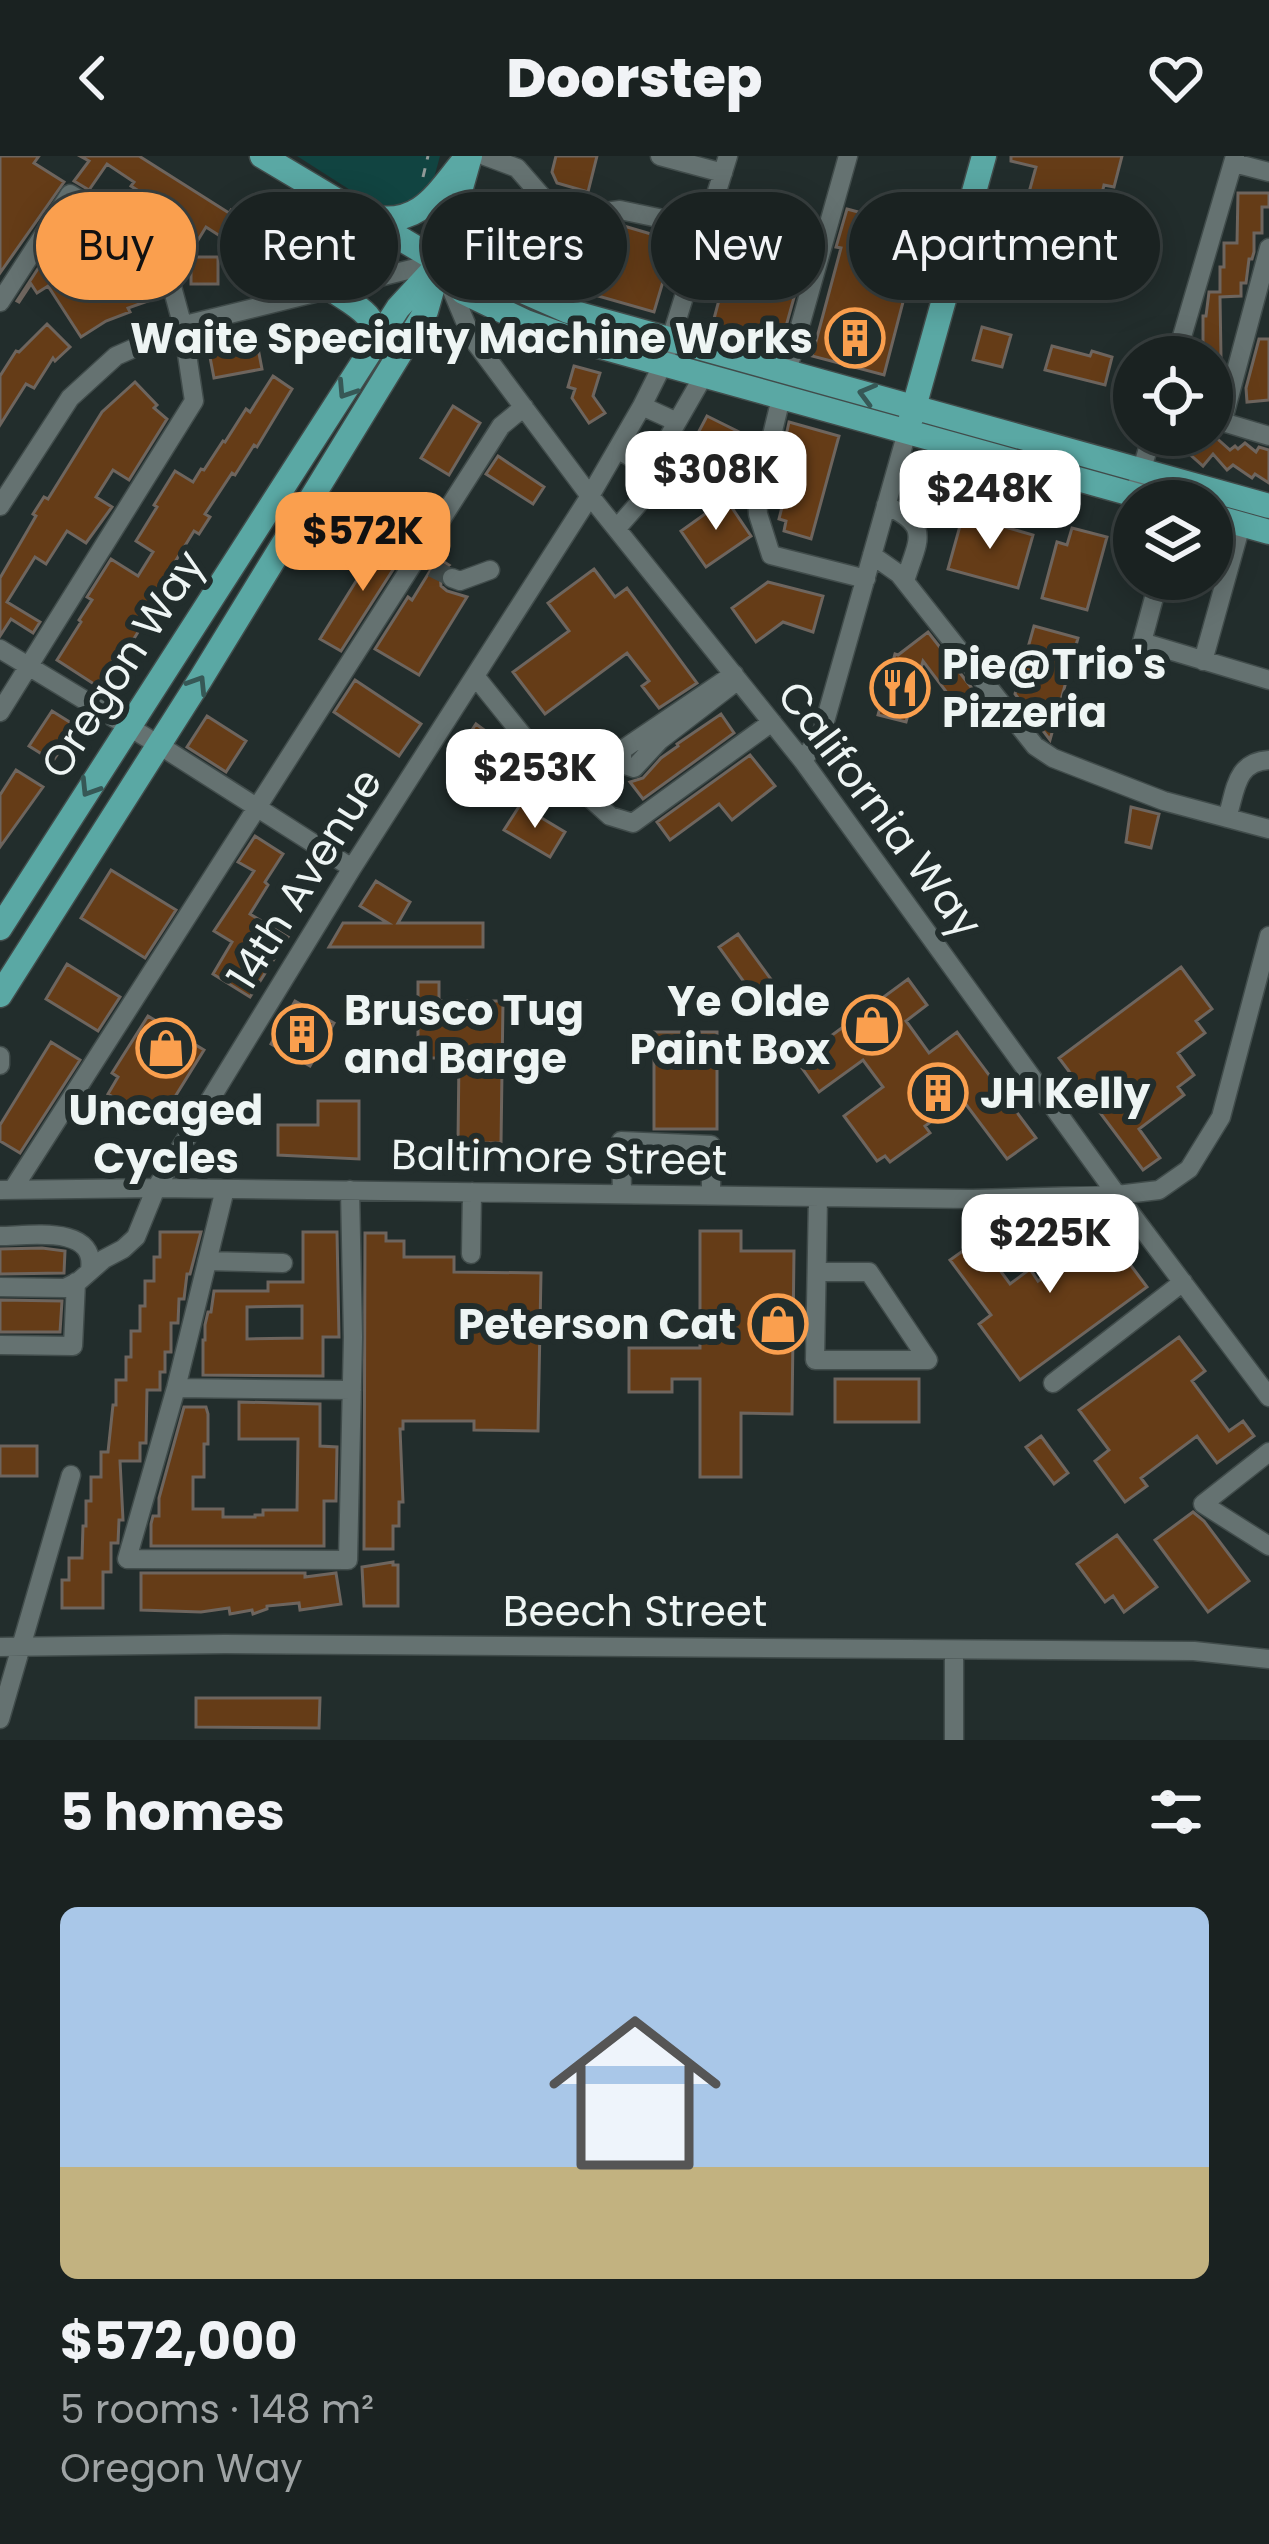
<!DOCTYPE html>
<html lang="en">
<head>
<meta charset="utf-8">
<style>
	body { margin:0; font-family:Poppins,sans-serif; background:#272f2e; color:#f1f3f6; height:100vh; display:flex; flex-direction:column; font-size:45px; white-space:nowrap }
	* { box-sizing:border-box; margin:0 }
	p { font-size:39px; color:#9fa4a5 }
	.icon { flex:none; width:66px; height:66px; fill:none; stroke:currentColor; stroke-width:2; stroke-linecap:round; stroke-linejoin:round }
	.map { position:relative; height:1584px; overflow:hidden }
	.side { display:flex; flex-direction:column; background:#1a2221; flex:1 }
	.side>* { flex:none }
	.hud { position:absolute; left:36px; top:36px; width:1197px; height:108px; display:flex; gap:24px }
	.fabs { position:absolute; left:1113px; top:180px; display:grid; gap:24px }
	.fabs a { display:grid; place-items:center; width:120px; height:120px; border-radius:50%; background:#1a2221; box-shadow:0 6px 30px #0003,0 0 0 3px #383f3f; font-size:60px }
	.price { position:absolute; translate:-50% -102px; padding:0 27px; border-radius:24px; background:#fff; color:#222; font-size:39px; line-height:78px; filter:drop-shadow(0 3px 6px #0008) }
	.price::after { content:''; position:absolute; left:50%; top:72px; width:36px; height:27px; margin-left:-18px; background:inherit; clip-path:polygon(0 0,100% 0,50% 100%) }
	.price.active { background:#fa9f4e; color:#111 }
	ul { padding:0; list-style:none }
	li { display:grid; align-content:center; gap:24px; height:636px; padding:0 60px }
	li+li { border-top:3px solid #383f3f }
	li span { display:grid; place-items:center; height:372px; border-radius:18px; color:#555 }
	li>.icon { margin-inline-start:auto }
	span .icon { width:216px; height:216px; fill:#fffc; stroke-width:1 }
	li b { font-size:51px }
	h2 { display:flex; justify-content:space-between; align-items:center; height:144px; padding:0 60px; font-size:51px }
	.chip { padding:0 42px; border-radius:54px; background:#1a2221; box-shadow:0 6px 30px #0003,0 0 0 3px #383f3f; font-size:42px; line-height:108px }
	.chip.active { background:#fa9f4e; color:#111 }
	header { display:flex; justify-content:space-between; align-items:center; height:156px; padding:0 60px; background:#1a2221; font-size:54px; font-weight:800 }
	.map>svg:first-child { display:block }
	.green { fill:#114441 }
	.building { fill:#653c17; stroke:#6e655e; stroke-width:3; fill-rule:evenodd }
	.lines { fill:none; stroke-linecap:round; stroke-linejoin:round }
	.minor-tunnel { stroke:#414b4a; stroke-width:18; stroke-dasharray:18 9; stroke-linecap:butt }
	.minor-casing { stroke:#414c4b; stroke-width:21 }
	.major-casing { stroke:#414c4b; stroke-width:27 }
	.path { stroke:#909998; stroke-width:3; stroke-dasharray:9 9; stroke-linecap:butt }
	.minor { stroke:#657271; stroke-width:18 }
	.major { stroke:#5aa8a4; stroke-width:24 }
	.oneway { stroke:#365856 }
	.labels { text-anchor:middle; stroke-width:12; stroke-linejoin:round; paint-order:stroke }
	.poi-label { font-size:42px; font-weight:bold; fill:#eef5f4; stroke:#222d2c; text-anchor:end }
	.street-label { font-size:42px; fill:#eef5f4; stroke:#222d2c }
</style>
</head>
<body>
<header><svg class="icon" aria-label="back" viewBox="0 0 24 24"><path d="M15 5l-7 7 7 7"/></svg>Doorstep<svg class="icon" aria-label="heart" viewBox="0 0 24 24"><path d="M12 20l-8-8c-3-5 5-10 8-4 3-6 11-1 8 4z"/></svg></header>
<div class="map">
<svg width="1269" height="1584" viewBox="0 0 1269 1584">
	<rect width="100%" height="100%" fill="#222d2c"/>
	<path class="green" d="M297,0H440L433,26L422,47L383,55Z"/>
	<path class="building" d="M0,0H39L34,7L64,26L0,117Z
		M80,0H139L229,57L231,54L254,69L251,73L278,91L282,84L301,96L287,118L241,88L239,92L206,71L195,89L173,75L182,61L162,49L153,62L140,53L148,41L131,30L134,26L107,8L89,34L74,25L89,5Z
		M556,0H597L588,36L557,27L552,16Z
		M1011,0H1122L1114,31L1104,29L1097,58L1103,59L1097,79L1031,62L1024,88L1053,96L1049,110L1020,102L1019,106L991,99L1000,66L1013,70L1022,38L1028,40L1036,11L1011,5Z
		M1238,37H1269V51H1262V77H1254V96L1252,103H1249L1246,127H1241V140L1220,141L1221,201H1195L1194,188L1203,187V160H1206L1209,136H1220V111H1224V87H1237Z
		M531,49L546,67L513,85L502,64Z
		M847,53L922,73L884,219L812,200L841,92L836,91Z
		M743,54L806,71L794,118L800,120L780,192L711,174Z
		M70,68L99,128L121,118L112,96L127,90L137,115L148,111L159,141L128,152L130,156L106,165L81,181L48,130L37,137L31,128L19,146L17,145L39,111L62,96L56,84L65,71Z
		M617,68L675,85L654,156L591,138L611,69Z
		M191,101H218V128H191Z
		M47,168L70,191L55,205L53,202L34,232L26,228L0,269V220L16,195L19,196Z
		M982,171L1011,179L1002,211L973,204Z
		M1259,183H1269V244L1247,246L1246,232Z
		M257,187L262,213L214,222L209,196Z
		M1052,190L1090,200L1092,195L1112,201L1105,229L1045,214Z
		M574,210L600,217L593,240L605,257L589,267L572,242L575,233L568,231Z
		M273,220L292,233L257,291L254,289L235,319L232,317L205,358L210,361L199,378L194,375L167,419L172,422L123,500L118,497L97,530L57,504L81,466L79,464L92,444L87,441L111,403L138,420L153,396L136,385L157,351L154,349L175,315L193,326L201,313L204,314L223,285L225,286L246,253L250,256Z
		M135,226L157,249L154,252L167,263L129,324L113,314L96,341L112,351L86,387L67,375L46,408L35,401L7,446L40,466L33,477L11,463L0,480V422L36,360L33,358L44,341L48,343L102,256Z
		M453,250L480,267L449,319L421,302Z
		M707,260L745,279L725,316L707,307L688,344L668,334Z
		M789,266L839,280L811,383L784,375L786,365L779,363L782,351L771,349Z
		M1212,278L1230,294L1235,290L1238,293L1245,287L1256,296L1259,291L1269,294V327L1255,318L1252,322L1233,309L1227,314L1213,298L1203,310L1185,294L1193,284L1198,288L1206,279Z
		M498,300L544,331L533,348L486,318Z
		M975,318L1063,342L1058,362L969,338Z
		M726,343L751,380L706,411L681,375Z
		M963,359L1033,379L1018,432L948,413Z
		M1072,372L1107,381L1087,454L1042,442L1057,386L1067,389Z
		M383,382L405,395L341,495L320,483Z
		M438,402L449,409L440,416L441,430L447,435L467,441L419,519L375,493L408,441L412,444Z
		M594,413L615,441L627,432L697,527L659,552L642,530L649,525L627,497L545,558L513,516L569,475L548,447Z
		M768,426L823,440L813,476L783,466L756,486L732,452Z
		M1034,470L1078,482L1050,584L1015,538Z
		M928,476L978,540L960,554L923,505L906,566L878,559L895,498L898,499Z
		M355,524L421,568L399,600L334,556Z
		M52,555L76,570L53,605L29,590Z
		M721,558L734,577L643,643L630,626L643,622L661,602L678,590L677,588Z
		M207,560L246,585L226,616L187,591Z
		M476,568L535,611L516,639L456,598Z
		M750,599L775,630L732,664L719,648L670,684L657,666Z
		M16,614L43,631L0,691V639Z
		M520,649L565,676L550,701L504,674Z
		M1131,651L1159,658L1151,692L1126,686Z
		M255,680L283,698L265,726L268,729L250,758L288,781L250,841L213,818L232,786L214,775L254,715L238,706Z
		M111,714L176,754L145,802L81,762Z
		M376,725L410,746L398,767H483V791H329L343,767H388L360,750Z
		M738,778L781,837L762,851L719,791Z
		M67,808L120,841L98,875L46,843Z
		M1181,811L1212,853L1196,865L1205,877L1178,897L1194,919L1178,931L1184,939L1139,973L1160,1002L1143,1014L1059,902Z
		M908,823L927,849L906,865L929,897L957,876L1036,982L1007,1003L962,943L925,970L930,977L890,1006L885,1000L877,1005L844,960L883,931L863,904L819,936L797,905Z
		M418,826H439V845H503L501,987H458L459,902H418Z
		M295,845L334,867L310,910L271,888Z
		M148,860L204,894L168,952L164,949L153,966L108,938L118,921L112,917Z
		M654,876H717V973H654Z
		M51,886L80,904L20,997L0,985V969Z
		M318,945H359V1003L278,999V969H318Z
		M700,1075H741V1095H794L792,1258L741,1257V1321H700V1223H672V1236H629V1192H700Z
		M1105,1075L1147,1131L1020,1224L979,1168L991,1159L950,1104L978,1084L1010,1128L1030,1113L1038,1125L1060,1109L1035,1076H1089L1094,1083Z
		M160,1076H201L190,1118H187L184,1143H179L178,1167H171V1196H165V1216H160V1234H147L146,1287H140V1305H120L123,1364H119L118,1387H111V1416H103V1452H62V1424H69V1402H82L83,1370H86V1345H91V1321H101V1296H108L113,1249H116V1224H126V1201H131V1175H140V1150H145V1125H154V1101H160Z
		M303,1076H337L339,1181H323V1220L203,1219V1184H205V1169L208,1156H211L214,1135H268V1126H303ZM302,1150V1182L247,1183V1151Z
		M365,1077H386V1085H404V1101H454V1116L541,1117L538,1275L474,1274V1265H403V1273H400L403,1346H399V1370H393V1393H364Z
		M42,1092L65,1095L64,1117L0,1118V1093Z
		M0,1144L62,1145L60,1176H0Z
		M1179,1181L1205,1215L1192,1225L1229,1275L1243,1265L1254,1280L1217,1307L1197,1280L1141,1322L1147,1330L1125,1346L1095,1305L1109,1294L1079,1254Z
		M835,1223H919V1266H835Z
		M239,1246L320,1248V1290L337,1291L336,1345H324V1390H151V1368L153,1360H159V1342L184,1251H206L208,1258V1288H204V1321H193V1353H223V1361H255V1359H263V1354H297L298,1283H239Z
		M1041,1280L1068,1317L1054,1328L1026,1291Z
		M0,1290H37V1320H0Z
		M1193,1356L1204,1365L1249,1425L1208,1456L1155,1384Z
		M1117,1379L1157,1431L1124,1456L1113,1440L1105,1446L1077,1408Z
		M393,1406V1409H398V1450H364L362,1411Z
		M141,1417H305V1421L336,1417L341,1448L300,1454L299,1447L267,1450V1453L253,1458L252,1454L230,1458L229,1452L201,1456L141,1454Z
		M196,1542H320L319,1572L196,1571Z"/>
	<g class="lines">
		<path class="minor-tunnel" d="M432,412L452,422"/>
		<defs>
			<path id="minor" d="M485,0L517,12L559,60L561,75L541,144
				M660,0L723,17
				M1234,7L1269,16
				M1269,92L1224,260L1226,267L1269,280
				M331,133L358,95L361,59
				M0,146L70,38L162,94L183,171L194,245L0,556
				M568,155L594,65L605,56L620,54L707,72
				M1176,201L1235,0
				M787,216L848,0
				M781,242L757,341L758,358L771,399L866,423
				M642,250L677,266L704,219
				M617,293L651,313L677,266
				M1138,326L1152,279
				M886,349C932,371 918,383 905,425
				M0,350L70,242L116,200L189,168L440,106L472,182L590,340L803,605L1117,1039L1269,1241
				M617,372L638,348L651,313
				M872,399L899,418L1035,590L1053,602L1164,645L1269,673
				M452,422L460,425L490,414
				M1159,423L1142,486L1269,524
				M0,493L159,589L352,712
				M1203,505L1241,369
				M734,518L622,594V608L634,612L660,584L738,524
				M475,520L528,586L610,660L633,667L772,566
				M803,605L822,576L907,276
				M1227,662C1236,634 1235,606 1269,604
				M0,900V909
				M13,1033L501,270L524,251
				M225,1033L176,1232L127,1403L348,1404L353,1181L350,1034
				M0,1034L156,1032L973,1043L1117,1039L1159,1034L1189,1013L1221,961L1269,780
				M622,1038L621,985L711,989V1039
				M0,1080C28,1080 97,1068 90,1114
				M471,1098L472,1036
				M207,1105L283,1107
				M817,1116H869L928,1204H815L818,1041
				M0,1131L65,1132L79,1125L104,1103L123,1093L136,1081L156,1032L352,712L590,340L642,250L663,208L728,0
				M0,1189L73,1190L76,1126
				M1053,1227L1183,1126
				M176,1232L352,1234
				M1269,1296L1203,1348L1269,1390
				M0,1491L225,1488L1194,1495L1269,1503
				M0,1563L71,1319
				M954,1584V1494"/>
			<path id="major" d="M262,0L440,106L475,114L568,155L1269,350
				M371,61C421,71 438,35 466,2
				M440,106L463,136L526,166L573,183L1157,345
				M331,133C352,148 379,158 376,187
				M911,262L984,0
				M1212,360L1269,376
				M0,772L398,152L434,113
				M0,839L200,524L426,155L470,0"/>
		</defs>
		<use href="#minor" class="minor-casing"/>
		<use href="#major" class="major-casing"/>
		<path class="path" d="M423,21L428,0"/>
		<use href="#minor" class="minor"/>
		<use href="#major" class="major"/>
	</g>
	<defs><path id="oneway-chevron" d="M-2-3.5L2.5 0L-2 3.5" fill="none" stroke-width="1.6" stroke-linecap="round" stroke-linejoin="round" transform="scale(3)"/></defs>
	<g class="oneway">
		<use href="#oneway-chevron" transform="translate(346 234) rotate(123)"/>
		<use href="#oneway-chevron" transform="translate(867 238) rotate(-165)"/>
		<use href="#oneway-chevron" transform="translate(198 528) rotate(-58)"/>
		<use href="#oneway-chevron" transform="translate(89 632) rotate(122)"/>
	</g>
	<defs>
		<symbol id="building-ring" viewBox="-11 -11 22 22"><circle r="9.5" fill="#222d2c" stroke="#fa9f4e" stroke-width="1.5"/><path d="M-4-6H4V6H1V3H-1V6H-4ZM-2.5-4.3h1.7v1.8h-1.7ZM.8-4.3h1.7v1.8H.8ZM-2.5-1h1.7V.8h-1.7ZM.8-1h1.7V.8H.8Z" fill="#fa9f4e"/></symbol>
		<symbol id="restaurant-ring" viewBox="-11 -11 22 22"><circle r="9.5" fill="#222d2c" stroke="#fa9f4e" stroke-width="1.5"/><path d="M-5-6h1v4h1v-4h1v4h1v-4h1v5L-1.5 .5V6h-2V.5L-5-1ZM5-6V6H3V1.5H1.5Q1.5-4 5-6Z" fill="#fa9f4e"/></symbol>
		<symbol id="shop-ring" viewBox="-11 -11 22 22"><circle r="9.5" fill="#222d2c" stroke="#fa9f4e" stroke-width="1.5"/><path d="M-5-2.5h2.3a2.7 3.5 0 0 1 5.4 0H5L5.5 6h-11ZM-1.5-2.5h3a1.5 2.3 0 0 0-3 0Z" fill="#fa9f4e"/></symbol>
	</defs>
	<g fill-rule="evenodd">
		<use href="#building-ring" x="822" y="149" width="66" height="66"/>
		<use href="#restaurant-ring" x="867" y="499" width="66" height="66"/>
		<use href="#shop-ring" x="839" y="836" width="66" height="66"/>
		<use href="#building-ring" x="269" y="845" width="66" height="66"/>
		<use href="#shop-ring" x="133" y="859" width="66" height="66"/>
		<use href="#building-ring" x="905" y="904" width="66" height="66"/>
		<use href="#shop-ring" x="745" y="1135" width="66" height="66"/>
	</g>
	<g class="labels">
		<g class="poi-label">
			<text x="813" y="197">Waite Specialty Machine Works</text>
			<text x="942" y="523" text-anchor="start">Pie@Trio's<tspan x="942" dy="48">Pizzeria</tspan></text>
			<text x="830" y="860">Ye Olde<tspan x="830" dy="48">Paint Box</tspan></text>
			<text x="344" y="869" text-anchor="start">Brusco Tug<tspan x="344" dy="48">and Barge</tspan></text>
			<text x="980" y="952" text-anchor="start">JH Kelly</text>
			<text x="166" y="969" text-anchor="middle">Uncaged<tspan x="166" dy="48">Cycles</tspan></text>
			<text x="736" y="1183">Peterson Cat</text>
		</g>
		<g class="street-label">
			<text transform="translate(122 508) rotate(-57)" y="15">Oregon Way</text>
			<text transform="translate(880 653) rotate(53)" y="15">California Way</text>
			<text transform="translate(304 723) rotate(-58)" y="15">14th Avenue</text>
			<text transform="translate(559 1001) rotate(1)" y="15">Baltimore Street</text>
			<text x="635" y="1470">Beech Street</text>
		</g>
	</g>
</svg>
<div class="fabs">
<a><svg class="icon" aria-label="locate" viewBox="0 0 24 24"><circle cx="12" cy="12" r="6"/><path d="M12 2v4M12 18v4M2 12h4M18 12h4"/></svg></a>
<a><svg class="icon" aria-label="layers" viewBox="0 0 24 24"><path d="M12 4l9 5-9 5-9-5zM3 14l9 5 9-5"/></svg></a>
</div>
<b class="price" style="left:716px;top:377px">$308K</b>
<b class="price" style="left:990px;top:396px">$248K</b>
<b class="price active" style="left:363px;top:438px">$572K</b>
<b class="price" style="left:535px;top:675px">$253K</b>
<b class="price" style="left:1050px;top:1140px">$225K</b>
<div class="hud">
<a class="chip active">Buy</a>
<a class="chip">Rent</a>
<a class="chip">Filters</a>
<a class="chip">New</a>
<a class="chip">Apartment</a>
</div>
</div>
<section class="side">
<h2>5 homes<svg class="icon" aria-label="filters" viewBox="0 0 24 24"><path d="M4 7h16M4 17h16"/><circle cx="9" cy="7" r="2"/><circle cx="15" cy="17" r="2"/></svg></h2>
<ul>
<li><span style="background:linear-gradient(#a9c7e8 70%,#c2b280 0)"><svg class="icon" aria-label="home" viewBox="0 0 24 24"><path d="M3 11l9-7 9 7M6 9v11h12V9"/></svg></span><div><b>$572,000</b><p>5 rooms · 148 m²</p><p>Oregon Way</p></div></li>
</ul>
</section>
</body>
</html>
